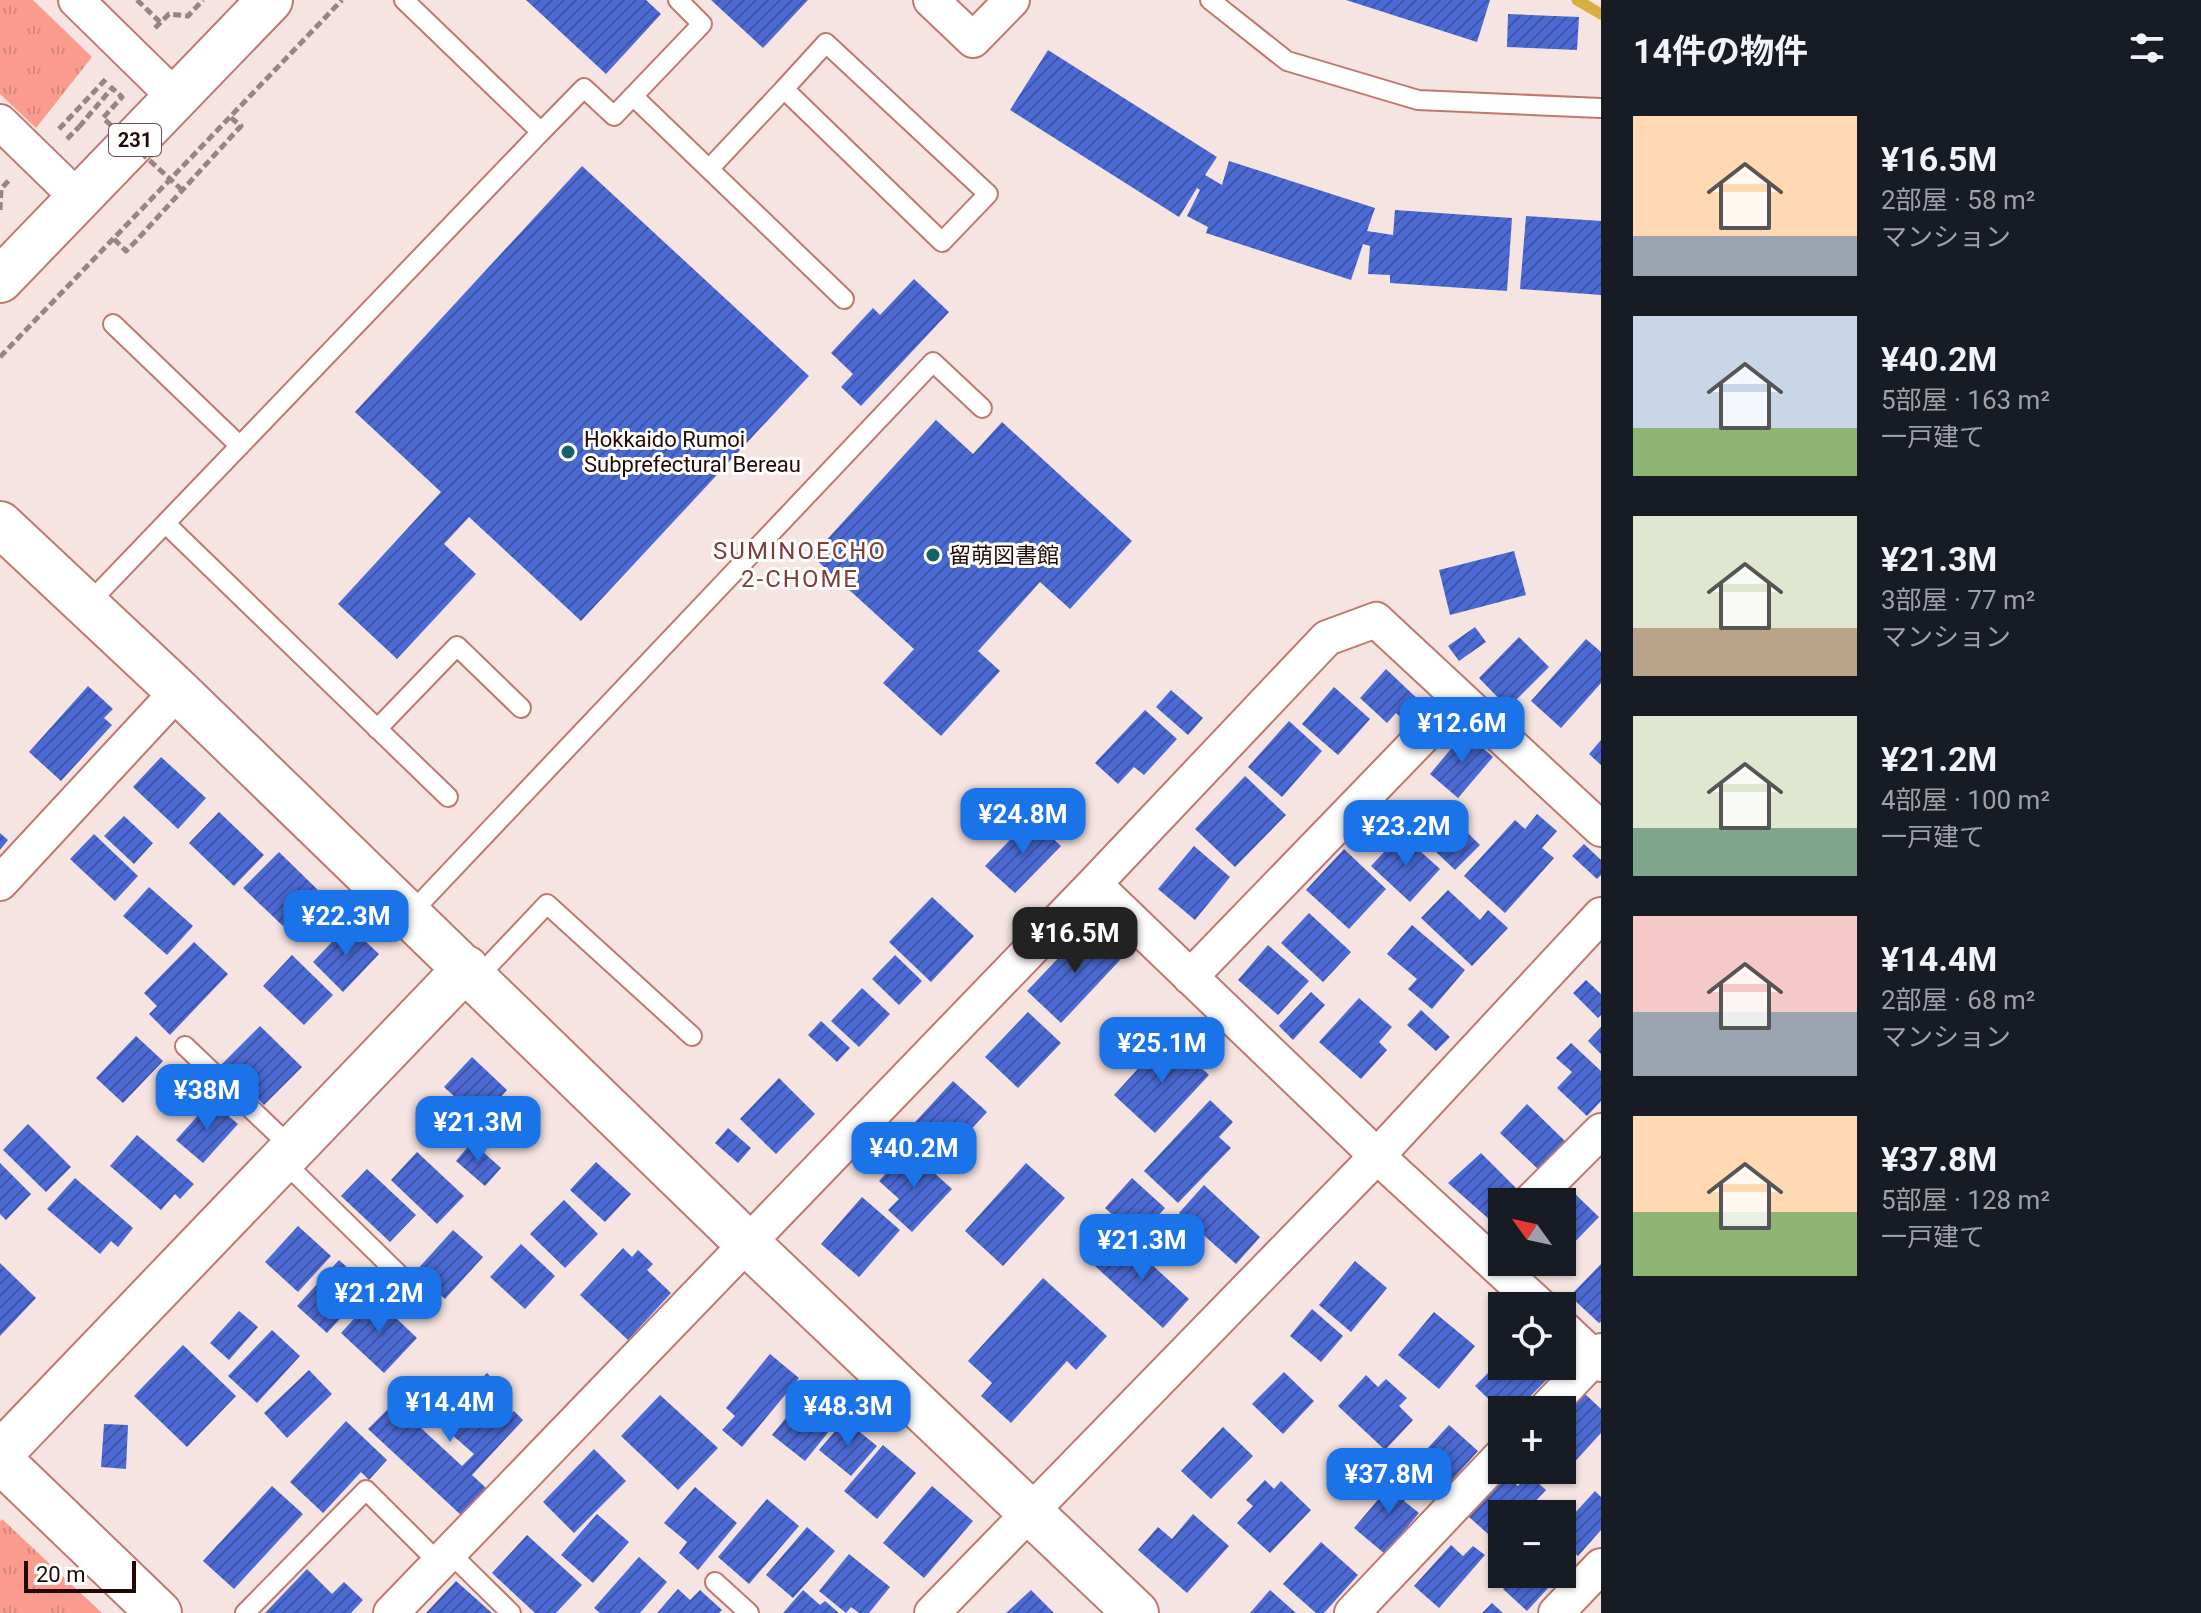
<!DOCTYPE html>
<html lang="ja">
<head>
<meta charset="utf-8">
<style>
	body { margin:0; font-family:Roboto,"Noto Sans JP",sans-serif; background:#20242c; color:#f1f3f6; height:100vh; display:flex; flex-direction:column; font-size:30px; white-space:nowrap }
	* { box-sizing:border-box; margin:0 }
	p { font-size:26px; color:#9ea1a6 }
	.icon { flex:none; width:44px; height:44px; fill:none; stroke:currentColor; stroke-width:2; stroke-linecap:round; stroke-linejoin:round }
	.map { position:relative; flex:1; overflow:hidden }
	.sheet { display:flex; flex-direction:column; background:#171b24; width:600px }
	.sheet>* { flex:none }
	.needle { width:52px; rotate:303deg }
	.tools { position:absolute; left:1488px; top:1188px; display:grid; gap:16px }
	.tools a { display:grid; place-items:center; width:88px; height:88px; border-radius:0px; background:#171b24; box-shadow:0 2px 6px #0004; font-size:40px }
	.scale { position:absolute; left:24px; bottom:20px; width:112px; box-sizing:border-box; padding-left:8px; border:4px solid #230806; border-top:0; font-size:22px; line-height:28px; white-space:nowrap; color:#230806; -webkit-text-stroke:6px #fff; paint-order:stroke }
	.price { position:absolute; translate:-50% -68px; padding:0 18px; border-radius:16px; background:#1a73e8; color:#fff; font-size:26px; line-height:52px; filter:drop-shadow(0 2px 4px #0008) }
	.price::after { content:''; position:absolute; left:50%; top:48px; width:24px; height:18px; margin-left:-12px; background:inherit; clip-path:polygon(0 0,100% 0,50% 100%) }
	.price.selected { background:#222; color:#fff }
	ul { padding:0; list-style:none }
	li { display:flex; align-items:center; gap:24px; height:200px; padding:0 32px }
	li span { display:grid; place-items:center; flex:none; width:224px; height:160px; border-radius:0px; color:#555 }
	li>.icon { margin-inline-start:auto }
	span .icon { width:96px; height:96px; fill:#fffc; stroke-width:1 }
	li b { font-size:34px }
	h2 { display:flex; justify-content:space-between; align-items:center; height:96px; padding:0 32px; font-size:34px }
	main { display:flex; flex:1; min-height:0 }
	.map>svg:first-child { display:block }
	.park { fill:url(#park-tufts) }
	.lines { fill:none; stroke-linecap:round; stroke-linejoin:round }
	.stream { stroke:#d8af41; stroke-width:11 }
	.building { fill:url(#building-hatch) }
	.service-casing { stroke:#c0786e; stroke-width:22 }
	.minor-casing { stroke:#c0786e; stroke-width:38 }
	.tertiary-casing { stroke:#c0786e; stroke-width:48 }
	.trunk-casing { stroke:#c0786e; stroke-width:48 }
	.path { stroke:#998482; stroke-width:5; stroke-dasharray:8 4; stroke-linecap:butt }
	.service { stroke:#fff; stroke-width:18 }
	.minor { stroke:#fff; stroke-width:34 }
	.tertiary { stroke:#fff; stroke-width:44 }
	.trunk { stroke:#fff; stroke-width:44 }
	.path-bridge { stroke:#998482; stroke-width:5; stroke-dasharray:8 4; stroke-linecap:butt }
	.poi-dot { fill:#15626d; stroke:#fff; stroke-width:3 }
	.labels { text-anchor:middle; stroke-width:6; stroke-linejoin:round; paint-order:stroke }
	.shield { fill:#fff; stroke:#655251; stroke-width:2 }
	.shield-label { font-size:20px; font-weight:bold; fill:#230806 }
	.poi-label { font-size:22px; fill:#230806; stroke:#fff; text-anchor:start }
	.neighbourhood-label { font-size:24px; letter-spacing:2px; fill:#7e3d35; stroke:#fff }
</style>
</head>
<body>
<main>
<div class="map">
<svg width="1601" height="1613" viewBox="0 0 1601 1613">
	<defs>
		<pattern id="park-tufts" width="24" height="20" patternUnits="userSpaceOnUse" patternTransform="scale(2)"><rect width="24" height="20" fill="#fb9b8e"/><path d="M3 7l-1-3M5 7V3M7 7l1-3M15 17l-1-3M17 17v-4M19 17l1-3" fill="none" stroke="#d78479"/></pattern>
		<pattern id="building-hatch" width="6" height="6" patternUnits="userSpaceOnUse" patternTransform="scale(2)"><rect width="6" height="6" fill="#4b6ad3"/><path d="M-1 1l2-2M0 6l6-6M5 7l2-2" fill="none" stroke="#3e55a9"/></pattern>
	</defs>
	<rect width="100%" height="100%" fill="#f5e4e2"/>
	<path class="park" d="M0,0H33L92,57L36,128L0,94Z
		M2,1519L102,1613H0V1522Z"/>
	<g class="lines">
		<path class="stream" d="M1577,0L1601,14"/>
	</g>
	<path class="building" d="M526,0H646L661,14L606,74Z
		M711,0H808L763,48Z
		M1346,0H1490L1477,42Z
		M1508,14L1579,17L1577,50L1507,47Z
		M1048,50L1217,157L1205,175L1222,185L1229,161L1375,208L1367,231L1393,235L1395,210L1512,218L1507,291L1390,283V275L1368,274L1370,246L1363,244L1351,280L1206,233L1208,227L1187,216L1200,190L1197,188L1179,217L1010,110Z
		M582,166L809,376L581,621L469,517L444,544L476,574L397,659L338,604L441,492L355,412Z
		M1526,216L1601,221V295L1520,289Z
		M914,279L949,312L861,406L841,387L853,374L831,353L873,308L880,315Z
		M936,420L973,454L1002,422L1132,541L1070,609L1040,582L978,651L1000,671L941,736L883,683L914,649L812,556Z
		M1514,551L1526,595L1450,615L1439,570Z
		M1475,627L1486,642L1459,661L1448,646Z
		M1519,637L1549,667L1508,708L1479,678Z
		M1586,639L1601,652V683L1561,728L1531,701Z
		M1386,669L1423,704L1406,722L1396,713L1387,723L1360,698Z
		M88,686L113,709L104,718L112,725L61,781L29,752Z
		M1334,687L1370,719L1338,755L1302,724Z
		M1171,690L1203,718L1188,735L1156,707Z
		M1145,710L1177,739L1144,775L1134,767L1118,784L1095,763Z
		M1289,721L1322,751L1282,797L1248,767Z
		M1465,732L1493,757L1458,798L1430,774Z
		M1601,740V765L1589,754Z
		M161,757L206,798L178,829L133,787Z
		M1245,776L1286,815L1235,867L1195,829Z
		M1438,804L1480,845L1455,870L1413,830Z
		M219,812L264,855L234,886L189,843Z
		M1537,814L1557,831L1542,848L1554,858L1505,913L1464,876L1515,820L1525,829Z
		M124,816L153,843L134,864L104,836Z
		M1031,818L1061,846L1015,893L985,866Z
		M0,833L8,840L0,850Z
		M94,834L138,876L115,901L70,859Z
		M1401,834L1440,869L1410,902L1371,866Z
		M1584,844L1601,860V875L1597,879L1572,856Z
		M1194,846L1230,877L1195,920L1158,889Z
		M1344,849L1386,889L1349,929L1306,890Z
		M279,852L318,890L283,926L243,888Z
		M149,887L193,926L167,955L123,916Z
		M1448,890L1480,920L1488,910L1508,928L1472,966L1421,918Z
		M932,897L974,936L931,982L889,942Z
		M1309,913L1351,952L1323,982L1281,943Z
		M348,925L379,954L343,992L313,962Z
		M1412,925L1465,970L1432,1009L1408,989L1417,979L1387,954Z
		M1089,926L1122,958L1061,1023L1027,991Z
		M194,942L228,974L170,1035L149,1014L157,1006L144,993Z
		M1268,945L1309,981L1278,1015L1238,980Z
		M292,955L333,995L304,1025L263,986Z
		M895,955L922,981L899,1005L872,979Z
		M1586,980L1601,994V1015L1598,1018L1573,993Z
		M862,988L890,1014L859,1047L831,1021Z
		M1311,992L1325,1005L1293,1040L1279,1026Z
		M1359,998L1392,1027L1379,1042L1387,1050L1361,1079L1319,1042Z
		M1421,1010L1450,1037L1436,1051L1407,1025Z
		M1028,1012L1061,1043L1018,1088L985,1057Z
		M821,1021L850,1048L837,1062L808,1035Z
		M260,1026L302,1067L264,1105L222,1064Z
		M1601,1027V1054L1588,1041Z
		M136,1036L163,1061L123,1103L96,1078Z
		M1168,1036L1209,1075L1155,1133L1114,1095Z
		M1571,1043L1601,1071V1101L1587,1116L1557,1088L1572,1072L1556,1058Z
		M472,1057L507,1090L462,1139L438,1117L456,1098L444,1087Z
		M779,1078L815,1114L776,1154L740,1119Z
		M953,1081L987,1112L939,1164L906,1132Z
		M1210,1100L1233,1122L1219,1137L1231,1148L1178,1203L1144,1171Z
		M211,1101L238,1124L203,1163L176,1140Z
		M1527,1104L1566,1142L1539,1170L1500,1133Z
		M28,1124L71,1167L46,1192L3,1150Z
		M728,1128L751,1148L738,1163L715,1143Z
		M137,1135L194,1184L180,1199L175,1194L161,1210L110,1166Z
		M472,1142L501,1168L485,1186L456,1161Z
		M908,1149L952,1189L912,1232L888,1210L899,1199L879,1181Z
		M417,1152L464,1196L437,1224L391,1180Z
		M1481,1153L1519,1191L1508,1202H1502V1208L1490,1220L1448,1183Z
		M596,1162L631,1194L605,1222L570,1190Z
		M0,1163L31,1194L6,1220L0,1214Z
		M1026,1163L1065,1198L1003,1266L965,1231Z
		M367,1169L416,1215L390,1242L341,1196Z
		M75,1178L133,1228L118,1247L111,1241L100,1254L47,1209Z
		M1132,1178L1165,1208L1138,1238L1105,1208Z
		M1204,1185L1260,1237L1236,1264L1179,1213Z
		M1573,1192L1599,1217L1562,1255V1203Z
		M862,1197L900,1230L859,1277L821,1244Z
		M564,1200L598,1234L565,1268L530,1234Z
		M298,1226L331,1256L298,1292L265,1262Z
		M453,1230L483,1257L445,1299L415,1272Z
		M1122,1237L1189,1299L1163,1328L1095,1266Z
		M521,1244L555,1276L525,1309L490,1277Z
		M623,1248L632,1257L638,1250L653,1264L647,1270L671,1293L628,1340L580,1295Z
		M339,1260L369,1287L327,1333L297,1306Z
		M1355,1261L1387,1288L1351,1332L1319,1305Z
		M1531,1262H1556L1544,1274Z
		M0,1263L36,1298L0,1336Z
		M1601,1264V1322L1599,1323L1570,1296Z
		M1043,1278L1107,1336L1076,1370L1067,1361L1011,1423L981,1396L992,1383L968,1361Z
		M374,1297L417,1338L384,1373L341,1333Z
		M1312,1309L1343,1336L1321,1362L1290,1336Z
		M239,1311L258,1327L229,1360L210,1343Z
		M1434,1312L1475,1346L1439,1389L1398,1355Z
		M272,1330L300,1356L257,1403L228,1376Z
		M183,1345L236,1396L187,1447L134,1396Z
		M770,1354L799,1378L742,1447L722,1430L735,1416L726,1408Z
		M1502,1359V1366H1544L1552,1374L1517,1410H1502V1412L1475,1386Z
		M309,1370L332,1394L287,1438L264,1413Z
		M1284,1372L1314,1401L1283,1434L1252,1404Z
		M487,1373L499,1386L487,1399L507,1418L514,1411L523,1420L472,1475L486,1488L461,1515L368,1429L394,1403L462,1466L474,1454L450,1433L458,1425L448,1416Z
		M1366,1375L1378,1387L1386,1379L1407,1398L1399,1406L1413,1420L1385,1450L1338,1406Z
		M814,1383L847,1409L805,1461L772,1435Z
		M1583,1392L1601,1409V1433L1567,1470L1562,1466V1415Z
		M660,1395L718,1448L678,1490L621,1436Z
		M845,1420L877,1446L851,1476L819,1450Z
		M346,1421L387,1460L369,1480L361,1472L323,1513L290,1482Z
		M104,1424L128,1425L126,1469L101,1467Z
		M1449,1425L1478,1451L1445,1488L1416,1461Z
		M1223,1427L1253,1456L1211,1499L1181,1471Z
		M883,1445L916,1473L877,1519L844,1491Z
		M594,1449L626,1481L574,1533L543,1502Z
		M1528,1474L1546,1490L1523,1514H1502V1537L1497,1542L1469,1517L1507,1476L1518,1486Z
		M1399,1475L1415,1489L1404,1501L1419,1513L1385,1554L1354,1528Z
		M1265,1480L1274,1489L1281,1481L1311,1510L1270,1553L1237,1523L1253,1506L1246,1500Z
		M272,1486L303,1514L234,1589L203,1561Z
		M932,1486L973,1521L924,1578L883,1543Z
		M695,1487L737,1523L698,1570L679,1553L687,1542L664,1523Z
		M1595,1491L1601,1497V1530L1578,1556L1562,1541V1527Z
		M767,1499L799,1526L749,1584L718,1557Z
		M597,1514L629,1542L593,1583L561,1555Z
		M1193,1514L1229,1546L1187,1593L1138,1550L1158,1527L1172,1539Z
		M807,1527L835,1551L793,1598L766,1575Z
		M527,1535L582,1585L556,1613H535L492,1573Z
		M1321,1542L1358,1575L1324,1613H1316L1283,1584Z
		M1451,1545L1463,1556L1473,1546L1485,1555L1439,1608L1414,1586Z
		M849,1554L890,1587L869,1613H859L851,1607L846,1613L819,1591Z
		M639,1557L667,1582L640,1613H600L594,1608Z
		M307,1569L332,1594L344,1582L363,1600L351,1613H265Z
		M1518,1574H1561L1527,1611L1503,1589Z
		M456,1581L492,1613H426Z
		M678,1589L690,1600L700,1590L722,1610L719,1613H657Z
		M803,1590L820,1605L825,1601L839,1613H783Z
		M1031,1590L1054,1613H1006Z
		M1270,1590L1296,1613H1250Z
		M1492,1603L1503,1613H1482Z"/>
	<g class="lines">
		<defs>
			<path id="service" d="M1210,0L1287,61L1418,100L1601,108
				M633,96L844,299
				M541,132L584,88L614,116L702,24L678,0
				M709,169L784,89L942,242L988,194L826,43L784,89
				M113,324L240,446
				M166,524L448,797
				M87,605L541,132L404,0
				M377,729L457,646L521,708
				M410,914L933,362L982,408
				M477,978L547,904L692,1036
				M185,1046L293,1149
				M282,1160L421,1296
				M449,1552L511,1613
				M715,1582L749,1613
				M245,1613L366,1490L439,1563"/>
			<path id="minor" d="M76,0L177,99
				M931,0L973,40L1012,0
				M0,122L78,198
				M0,883L178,691
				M1094,884L1377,1156L1540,1306
				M1190,977L1459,699
				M1530,1202L1601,1131
				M1562,1327L1601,1364
				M1545,1410L1601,1351
				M391,1613L1094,884L1327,638L1376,620L1601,829
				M932,1613L1377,1156L1601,915
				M1352,1613L1502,1455
				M1556,1613L1601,1566"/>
			<path id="tertiary" d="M0,524L178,691L746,1242L1136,1613
				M0,1454L466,968
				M0,1460L159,1613"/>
			<path id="trunk" d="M0,280L270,0"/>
		</defs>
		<use href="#service" class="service-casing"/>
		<use href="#minor" class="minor-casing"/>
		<use href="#tertiary" class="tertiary-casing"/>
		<use href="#trunk" class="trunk-casing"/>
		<path class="path" d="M137,0L160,22
			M155,28L169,14L188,16L203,0
			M59,129L107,78
			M67,139L79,127
			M0,210L1,189L10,179
			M114,239L126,251L135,242L241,126L230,117
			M0,357L342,0"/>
		<use href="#service" class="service"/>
		<use href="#minor" class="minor"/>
		<use href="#tertiary" class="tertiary"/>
		<use href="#trunk" class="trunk"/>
		<path class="path-bridge" d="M79,127L112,88L122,97L103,118L181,189"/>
	</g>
	<g class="poi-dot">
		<circle cx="568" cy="452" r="8"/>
		<circle cx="933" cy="555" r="8"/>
	</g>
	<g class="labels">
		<rect class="shield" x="109" y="124" width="52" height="32" rx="6"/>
		<g class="shield-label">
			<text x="135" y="147">231</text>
		</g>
		<g class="poi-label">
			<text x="584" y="447">Hokkaido Rumoi<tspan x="584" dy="25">Subprefectural Bereau</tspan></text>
			<text x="949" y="563">留萌図書館</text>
		</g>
		<g class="neighbourhood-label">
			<text x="800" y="559">SUMINOECHO<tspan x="800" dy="28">2-CHOME</tspan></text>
		</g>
	</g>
</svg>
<div class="tools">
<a><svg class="needle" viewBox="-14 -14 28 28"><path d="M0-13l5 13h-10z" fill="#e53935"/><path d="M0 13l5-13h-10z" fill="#9ea1a6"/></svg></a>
<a><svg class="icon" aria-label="locate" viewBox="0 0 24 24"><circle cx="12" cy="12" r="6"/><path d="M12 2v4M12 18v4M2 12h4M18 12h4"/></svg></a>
<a>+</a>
<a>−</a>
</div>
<div class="scale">20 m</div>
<b class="price" style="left:1462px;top:765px">¥12.6M</b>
<b class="price" style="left:1023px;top:856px">¥24.8M</b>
<b class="price" style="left:1406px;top:868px">¥23.2M</b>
<b class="price" style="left:346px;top:958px">¥22.3M</b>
<b class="price selected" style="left:1075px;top:975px">¥16.5M</b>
<b class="price" style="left:1162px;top:1085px">¥25.1M</b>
<b class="price" style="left:207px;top:1132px">¥38M</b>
<b class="price" style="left:478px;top:1164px">¥21.3M</b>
<b class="price" style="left:914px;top:1190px">¥40.2M</b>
<b class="price" style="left:1142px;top:1282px">¥21.3M</b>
<b class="price" style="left:379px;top:1335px">¥21.2M</b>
<b class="price" style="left:450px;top:1444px">¥14.4M</b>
<b class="price" style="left:848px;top:1448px">¥48.3M</b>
<b class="price" style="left:1389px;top:1516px">¥37.8M</b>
</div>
<section class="sheet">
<h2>14件の物件<svg class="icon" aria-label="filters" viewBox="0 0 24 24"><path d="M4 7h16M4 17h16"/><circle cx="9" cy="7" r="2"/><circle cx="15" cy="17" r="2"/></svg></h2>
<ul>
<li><span style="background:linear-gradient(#ffd9b3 75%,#9aa5b1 0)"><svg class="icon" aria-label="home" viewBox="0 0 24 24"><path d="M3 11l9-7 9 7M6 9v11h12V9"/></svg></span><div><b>¥16.5M</b><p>2部屋 · 58 m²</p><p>マンション</p></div></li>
<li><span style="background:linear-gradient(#c9d6e8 70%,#8fb573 0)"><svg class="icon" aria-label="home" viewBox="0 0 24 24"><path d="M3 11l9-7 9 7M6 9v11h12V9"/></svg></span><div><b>¥40.2M</b><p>5部屋 · 163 m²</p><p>一戸建て</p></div></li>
<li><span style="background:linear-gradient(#dfe7d0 70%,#b9a48a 0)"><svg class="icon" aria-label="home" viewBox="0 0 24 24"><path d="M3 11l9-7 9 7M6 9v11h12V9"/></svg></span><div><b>¥21.3M</b><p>3部屋 · 77 m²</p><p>マンション</p></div></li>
<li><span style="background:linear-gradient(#dfe7d0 70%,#7fa58c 0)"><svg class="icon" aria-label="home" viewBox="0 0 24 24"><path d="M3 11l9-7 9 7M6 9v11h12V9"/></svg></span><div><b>¥21.2M</b><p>4部屋 · 100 m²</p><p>一戸建て</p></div></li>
<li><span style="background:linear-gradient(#f6c9c9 60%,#9aa5b1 0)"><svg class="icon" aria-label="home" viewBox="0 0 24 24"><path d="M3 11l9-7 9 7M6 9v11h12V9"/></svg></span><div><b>¥14.4M</b><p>2部屋 · 68 m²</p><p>マンション</p></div></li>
<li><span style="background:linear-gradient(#ffd9b3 60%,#8fb573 0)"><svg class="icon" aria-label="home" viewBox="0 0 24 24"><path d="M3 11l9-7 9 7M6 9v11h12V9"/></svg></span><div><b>¥37.8M</b><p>5部屋 · 128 m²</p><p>一戸建て</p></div></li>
</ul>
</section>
</main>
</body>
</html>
